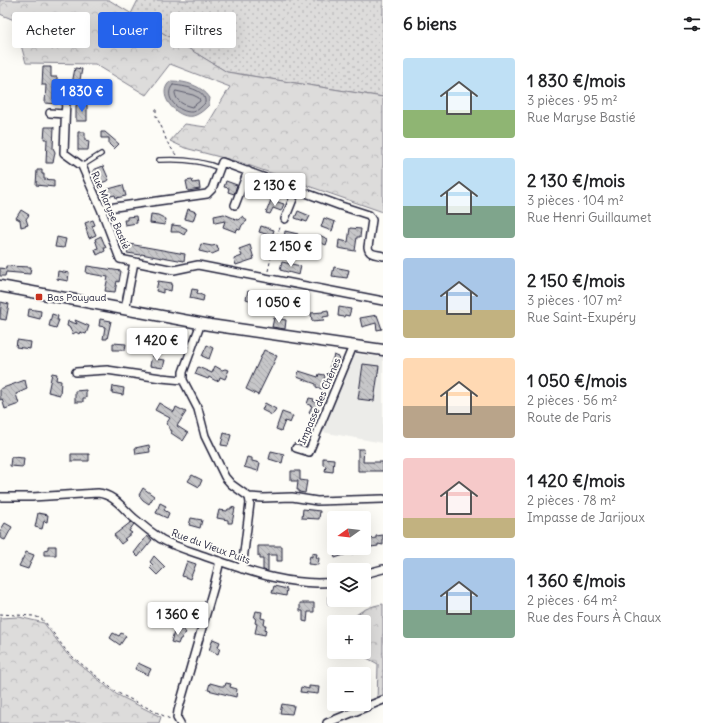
<!DOCTYPE html>
<html lang="fr">
<head>
<meta charset="utf-8">
<style>
	body { margin:0; font-family:Delius,sans-serif; background:#f6f6f6; color:#202124; height:100vh; display:flex; flex-direction:column; font-size:15px; white-space:nowrap }
	* { box-sizing:border-box; margin:0 }
	p { font-size:13px; color:#757577 }
	.icon { flex:none; width:22px; height:22px; fill:none; stroke:currentColor; stroke-width:2; stroke-linecap:round; stroke-linejoin:round }
	.map { position:relative; flex:1; overflow:hidden }
	.details { display:flex; flex-direction:column; background:#fff; width:340px }
	.details>* { flex:none }
	.top-card { position:absolute; left:12px; top:12px; width:311px; height:36px; display:flex; gap:8px }
	.needle { width:26px; rotate:255deg }
	.controls { position:absolute; left:327px; top:511px; display:grid; gap:8px }
	.controls a { display:grid; place-items:center; width:44px; height:44px; border-radius:4px; background:#fff; box-shadow:0 4px 16px #0002; font-size:20px }
	.price { position:absolute; translate:-50% -34px; padding:0 9px; border-radius:4px; background:#fff; color:#222; font-size:13px; line-height:26px; filter:drop-shadow(0 1px 2px #0008) }
	.price::after { content:''; position:absolute; left:50%; top:24px; width:12px; height:9px; margin-left:-6px; background:inherit; clip-path:polygon(0 0,100% 0,50% 100%) }
	.price.on { background:#2563eb; color:#fff }
	ul { padding:0; list-style:none }
	li { display:flex; align-items:center; gap:12px; height:100px; padding:0 20px }
	li span { display:grid; place-items:center; flex:none; width:112px; height:80px; border-radius:4px; color:#555 }
	li>.icon { margin-inline-start:auto }
	span .icon { width:48px; height:48px; fill:#fffc; stroke-width:1 }
	li b { font-size:17px }
	h2 { display:flex; justify-content:space-between; align-items:center; height:48px; padding:0 20px; font-size:17px }
	.tag { padding:0 14px; border-radius:4px; background:#fff; box-shadow:0 4px 16px #0002; font-size:14px; line-height:36px }
	.tag.on { background:#2563eb; color:#fff }
	main { display:flex; flex:1; min-height:0 }
	.map>svg:first-child { display:block }
	.built { fill:#ecece9 }
	.grass { fill:url(#grass-dots); stroke:#807f8b }
	.forest { fill:url(#forest-crowns); stroke:#807f8b }
	.water { fill:#b2b2b7; stroke:#787885 }
	.lines { fill:none; stroke-linecap:round; stroke-linejoin:round }
	.shore { stroke:#5c5c6d; stroke-width:1 }
	.building { fill:url(#building-back-hatch); stroke:#22223b }
	.service-casing { stroke:#22223b; stroke-width:6 }
	.minor-casing { stroke:#22223b; stroke-width:10 }
	.secondary-casing { stroke:#22223b; stroke-width:13 }
	.path { stroke:#22223b; stroke-width:1; stroke-dasharray:3 3; stroke-linecap:butt }
	.service { stroke:#fdfcf7; stroke-width:3.5 }
	.minor { stroke:#fdfcf7; stroke-width:7 }
	.secondary { stroke:#fdfcf7; stroke-width:10 }
	.poi-dot { fill:#c8321e; stroke:#fdfcf7; stroke-width:1.5 }
	.labels { text-anchor:middle; stroke-width:4; stroke-linejoin:round; paint-order:stroke }
	.street-label { font-size:10px; fill:#22223b; stroke:#fdfcf7 }
	.poi-label { font-size:10px; fill:#22223b; stroke:#fdfcf7; text-anchor:start }
</style>
</head>
<body>
<main>
<div class="map">
<svg width="383" height="723" viewBox="0 0 383 723">
	<defs>
		<pattern id="grass-dots" width="8" height="8" patternUnits="userSpaceOnUse"><rect width="8" height="8" fill="#dddcdb"/><path d="M2 2h.1M6 6h.1" fill="none" stroke="#bdbcbd" stroke-width="1.8" stroke-linecap="round"/></pattern>
		<pattern id="forest-crowns" width="20" height="18" patternUnits="userSpaceOnUse"><rect width="20" height="18" fill="#dddcdb"/><path d="M2 6a3 3 0 1 1 6 0M12 15a3 3 0 1 1 6 0" fill="none" stroke="#bdbcbd"/></pattern>
		<pattern id="building-back-hatch" width="6" height="6" patternUnits="userSpaceOnUse"><rect width="6" height="6" fill="#c6c6c8"/><path d="M-1 5l2 2M0 0l6 6M5-1l2 2" fill="none" stroke="#aaaaad"/></pattern>
	</defs>
	<rect width="100%" height="100%" fill="#fdfcf7"/>
	<filter id="ink" filterUnits="userSpaceOnUse"><feTurbulence type="fractalNoise" baseFrequency=".025" numOctaves="2"/><feDisplacementMap in="SourceGraphic" scale="8" xChannelSelector="R" yChannelSelector="G"/><feConvolveMatrix kernelMatrix="1 2 1 2 8 2 1 2 1" color-interpolation-filters="sRGB"/></filter>
	<g filter="url(#ink)">
		<path class="built" d="M355,354L383,357V443L322,432Z"/>
		<path class="grass" d="M138,0H383V97L227,72L131,14Z"/>
		<path class="forest" d="M0,0H109L227,72L383,97V212L239,162L185,148L170,141L185,124L206,127L230,87L170,64L146,95L95,64L26,63L14,20L0,14Z
			M383,604V701L377,702L378,664L356,652H364V622H349C358,611 370,606 383,604Z
			M19,617L44,623L67,654L116,694L161,717L159,723H0V618Z"/>
		<path class="water" d="M171,81C186,81 202,86 210,98L209,105C205,109 201,113 196,115C180,123 153,94 171,81Z"/>
		<g class="lines">
			<path class="shore" d="M173,85C183,86 207,89 205,103C202,106 197,112 192,112C179,113 162,97 173,85Z
				M176,91L193,95L199,98L200,101L192,107C184,105 176,102 175,93Z"/>
		</g>
		<path class="building" d="M43,67H51V77H57V82H54L53,99H57V104L45,103L46,85H42Z
			M75,68L82,69L79,85L72,84Z
			M76,105H87V121H76Z
			M45,127H54L53,148L55,152L53,163H46L47,139H44Z
			M78,132H85V140L89,141L88,150H78Z
			M101,132H105L119,144L114,149L109,144V138H101Z
			M103,166L109,180L99,184L93,170Z
			M37,170H42V174H44V179L54,180V187L36,185Z
			M192,180L193,183L199,182L200,189L188,191L186,181Z
			M226,181L237,185L234,194L228,192L229,188L224,187Z
			M123,185L126,196L116,198L115,195L107,197L105,190Z
			M271,200L284,204L281,211L273,208L270,214L266,213Z
			M188,209L196,212L193,221L185,219Z
			M21,210L29,215L26,219L28,225L21,227L20,220L16,218Z
			M298,211L310,216L307,222L295,218Z
			M151,214L158,215L166,219L165,225L150,223Z
			M224,214L238,220L243,216L247,221L242,225L240,230L237,229L236,232L223,227L225,221L215,223L214,216Z
			M136,216L137,223L125,225L124,220H127V217Z
			M324,218L335,222L332,231L321,227Z
			M93,220L95,225L92,226L96,235L89,238L86,229H87L85,223Z
			M172,225L181,226L187,229L184,235L179,232H171Z
			M261,226L274,230L272,236L259,232Z
			M350,228L361,229L360,237H357L355,251L338,248L339,240L348,242Z
			M285,231L298,234L297,242L284,239Z
			M319,235L328,239L326,245L319,242L310,246L306,244L308,240Z
			M101,236L106,248H104L105,251L97,255L95,249L98,248L95,239Z
			M57,237L66,239L64,248L55,247Z
			M129,244L185,254L184,261L162,257V258L141,254V255L127,253Z
			M201,244L212,246L217,245L219,251L212,254L199,251Z
			M250,245L254,259L236,265L234,259L242,256L239,249Z
			M282,262L301,266L299,275L280,270Z
			M6,266L31,267L30,274L6,272L5,276H0V268L6,269Z
			M87,266L121,271L119,282L117,281L115,292L105,291L108,277L86,273Z
			M334,267L349,270L347,278L332,276Z
			M58,271L69,273L68,281L57,279Z
			M158,281L172,283L171,291L163,289V293L156,291Z
			M192,289L198,290L197,293L199,294L204,296L203,301L190,298Z
			M248,291L270,298L268,306L246,299Z
			M277,292L299,295L297,304L285,302V303L275,301Z
			M1,302L9,304L6,320L0,319Z
			M339,307L351,309L349,316L345,315L344,317L338,316Z
			M29,309L41,311L40,319L28,316Z
			M328,310L329,316L323,317L324,320L312,321L311,313L323,312V311Z
			M52,314L58,316L57,320H59L56,328L49,326Z
			M377,315L382,329L377,330L376,323L362,327L360,318Z
			M274,318L286,320L285,329L272,327Z
			M100,319L111,321L107,339H103L105,327L99,326Z
			M75,320L89,326L86,334L80,332L79,334L76,332L73,334L69,327L67,326L68,321L77,324Z
			M169,334L176,335L173,349L166,348Z
			M17,340L31,342L30,349L16,347Z
			M113,343L126,344L125,350H113Z
			M207,345L213,348L209,359L202,356Z
			M264,350L277,356L258,395L246,389Z
			M152,355L157,356V359L165,360L163,368L150,366Z
			M334,355L339,357L338,360L340,361L335,371L329,368Z
			M363,364L379,366L374,401L358,399Z
			M215,366L222,370L225,369L229,370L225,379L220,377L219,380L216,381L209,377L208,379L195,374L198,367L212,373Z
			M299,371L318,377L319,374L325,375L324,384H327L325,390L316,387V384L297,377Z
			M52,373L57,374L56,380L61,381L60,395L48,392Z
			M25,380L27,389L16,394L19,404L5,409L2,399L0,400V389Z
			M113,386L124,388L123,395L112,393Z
			M86,390V398H83V402H75V391Z
			M309,398L314,399L313,401L319,404L315,415L309,412L312,406L307,404Z
			M159,403L174,412L176,407L186,412L177,426L188,433L183,441L171,433L172,431L169,429V426L166,424L170,418L155,410Z
			M265,403L276,409L272,415L262,410Z
			M282,412L293,416L290,423L285,421L281,431L276,429Z
			M224,433L231,435L228,446L221,445Z
			M149,445L150,452L136,454L135,448Z
			M358,449H364L363,462H383V471H358Z
			M271,451L284,454L282,463L269,459Z
			M71,454H89V461H71Z
			M11,457L24,458L23,467L10,466Z
			M247,457L252,458V461L260,463L258,471L244,467Z
			M323,458L334,459L333,472L325,471L326,466L323,465Z
			M291,471H300V480L307,481L305,493L299,492V490H297L298,481H291Z
			M192,475L202,480L199,487L188,481Z
			M143,488L154,496L149,504L143,500L139,495Z
			M160,503L166,506L164,510L169,513L167,518L156,513Z
			M231,507L235,508L232,523H228V520L217,518L219,510L227,511L228,509H231Z
			M303,509L320,511L319,519L302,518Z
			M38,513L48,515L47,522L44,521L42,529L35,527Z
			M191,518L202,520L200,528L189,525Z
			M131,522L134,524L129,531L132,533L124,539L126,540L121,544L114,535Z
			M5,523L12,527L5,540L0,538V531Z
			M383,535V545L378,544V546L371,547L370,544H364V540L376,538V536Z
			M147,536L152,540L138,557L134,553Z
			M48,546H56V555H44V550L48,549Z
			M258,546H282V561H277V555H268V571L263,570V559H260V556H258Z
			M332,548H352L355,550L353,554L350,553L335,558Z
			M26,552L34,555L28,569L19,566Z
			M312,553L317,554L316,558H319L318,565L308,564L310,556L312,557Z
			M154,556L165,567L157,575L150,568L153,565L150,562Z
			M187,561L196,564L190,579L182,576Z
			M274,586L287,589L286,596L272,593Z
			M328,596H334V600H341L340,605L328,604Z
			M300,603H314V612H308L307,622L303,621V611H300Z
			M256,611L262,612L261,618L265,619L264,625H266L265,629L266,630L265,635L255,633L257,624L255,623L256,618H254Z
			M181,629L184,630L186,633L183,635L181,639H180L178,644L171,642L174,632H176L177,630L180,631Z
			M113,633L119,636L121,633L126,636L120,645L110,638Z
			M213,639L220,642L218,647L220,648L218,654L209,650Z
			M138,663L151,669L148,675L135,669Z
			M210,683L221,686H225L226,683L231,684L230,687L237,689L236,697L208,690Z
			M309,686L319,687L318,694L300,692L301,687L309,689Z
			M282,704L294,706L292,714L280,713Z"/>
		<g class="lines">
			<defs>
				<path id="service" d="M159,160C178,159 201,160 219,168
					M82,166L101,154"/>
				<path id="minor" d="M70,95L66,98L64,153L82,166L101,209L120,259L174,270L198,265L383,301
					M50,113L65,114
					M235,205L248,171
					M101,209L207,194L212,189L222,162L341,206L369,215L372,220L368,247C369,255 376,254 383,256
					M285,219L297,189
					M125,309L134,262
					M201,323L183,372V380L198,409L205,436L225,477L231,484L249,497L250,503L242,569
					M76,372L107,370L161,378L183,380
					M296,448L309,452L353,346
					M0,497H32L98,493C115,495 122,508 135,519C143,526 152,533 161,539C175,547 191,551 207,557C248,571 290,587 334,582
					M249,497L263,498L292,497L317,501L383,499
					M364,574L383,569
					M180,723L177,718L178,711L214,586L220,561
					M327,723L383,700"/>
				<path id="secondary" d="M0,286L210,325L383,350"/>
			</defs>
			<use href="#service" class="service-casing"/>
			<use href="#minor" class="minor-casing"/>
			<use href="#secondary" class="secondary-casing"/>
			<path class="path" d="M76,94L93,93
				M156,109V116L162,128L167,142L176,155
				M268,271L275,240L281,225
				M0,614L33,616L40,618L45,622L68,653L116,692L170,719"/>
			<use href="#service" class="service"/>
			<use href="#minor" class="minor"/>
			<use href="#secondary" class="secondary"/>
		</g>
	</g>
	<rect class="poi-dot" x="35" y="293" width="8" height="8" rx="2"/>
	<g class="labels">
		<g class="street-label">
			<text transform="translate(111 210) rotate(67)" y="4">Rue Maryse Bastié</text>
			<text transform="translate(319 401) rotate(-67)" y="4">Impasse des Chênes</text>
			<text transform="translate(211 546) rotate(20)" y="4">Rue du Vieux Puits</text>
		</g>
		<g class="poi-label">
			<text x="47" y="301">Bas Pouyaud</text>
		</g>
	</g>
</svg>
<div class="controls">
<a><svg class="needle" viewBox="-14 -14 28 28"><path d="M0-13l5 13h-10z" fill="#e53935"/><path d="M0 13l5-13h-10z" fill="#757577"/></svg></a>
<a><svg class="icon" aria-label="layers" viewBox="0 0 24 24"><path d="M12 4l9 5-9 5-9-5zM3 14l9 5 9-5"/></svg></a>
<a>+</a>
<a>−</a>
</div>
<b class="price on" style="left:82px;top:113px">1 830 €</b>
<b class="price" style="left:275px;top:207px">2 130 €</b>
<b class="price" style="left:291px;top:268px">2 150 €</b>
<b class="price" style="left:279px;top:324px">1 050 €</b>
<b class="price" style="left:157px;top:362px">1 420 €</b>
<b class="price" style="left:178px;top:636px">1 360 €</b>
<div class="top-card">
<a class="tag">Acheter</a>
<a class="tag on">Louer</a>
<a class="tag">Filtres</a>
</div>
</div>
<section class="details">
<h2>6 biens<svg class="icon" aria-label="filters" viewBox="0 0 24 24"><path d="M4 7h16M4 17h16"/><circle cx="9" cy="7" r="2"/><circle cx="15" cy="17" r="2"/></svg></h2>
<ul>
<li><span style="background:linear-gradient(#bfe0f5 65%,#8fb573 0)"><svg class="icon" aria-label="home" viewBox="0 0 24 24"><path d="M3 11l9-7 9 7M6 9v11h12V9"/></svg></span><div><b>1 830 €/mois</b><p>3 pièces · 95 m²</p><p>Rue Maryse Bastié</p></div></li>
<li><span style="background:linear-gradient(#bfe0f5 60%,#7fa58c 0)"><svg class="icon" aria-label="home" viewBox="0 0 24 24"><path d="M3 11l9-7 9 7M6 9v11h12V9"/></svg></span><div><b>2 130 €/mois</b><p>3 pièces · 104 m²</p><p>Rue Henri Guillaumet</p></div></li>
<li><span style="background:linear-gradient(#a9c7e8 65%,#c2b280 0)"><svg class="icon" aria-label="home" viewBox="0 0 24 24"><path d="M3 11l9-7 9 7M6 9v11h12V9"/></svg></span><div><b>2 150 €/mois</b><p>3 pièces · 107 m²</p><p>Rue Saint-Exupéry</p></div></li>
<li><span style="background:linear-gradient(#ffd9b3 60%,#b9a48a 0)"><svg class="icon" aria-label="home" viewBox="0 0 24 24"><path d="M3 11l9-7 9 7M6 9v11h12V9"/></svg></span><div><b>1 050 €/mois</b><p>2 pièces · 56 m²</p><p>Route de Paris</p></div></li>
<li><span style="background:linear-gradient(#f6c9c9 75%,#c2b280 0)"><svg class="icon" aria-label="home" viewBox="0 0 24 24"><path d="M3 11l9-7 9 7M6 9v11h12V9"/></svg></span><div><b>1 420 €/mois</b><p>2 pièces · 78 m²</p><p>Impasse de Jarijoux</p></div></li>
<li><span style="background:linear-gradient(#a9c7e8 65%,#7fa58c 0)"><svg class="icon" aria-label="home" viewBox="0 0 24 24"><path d="M3 11l9-7 9 7M6 9v11h12V9"/></svg></span><div><b>1 360 €/mois</b><p>2 pièces · 64 m²</p><p>Rue des Fours À Chaux</p></div></li>
</ul>
</section>
</main>
</body>
</html>
